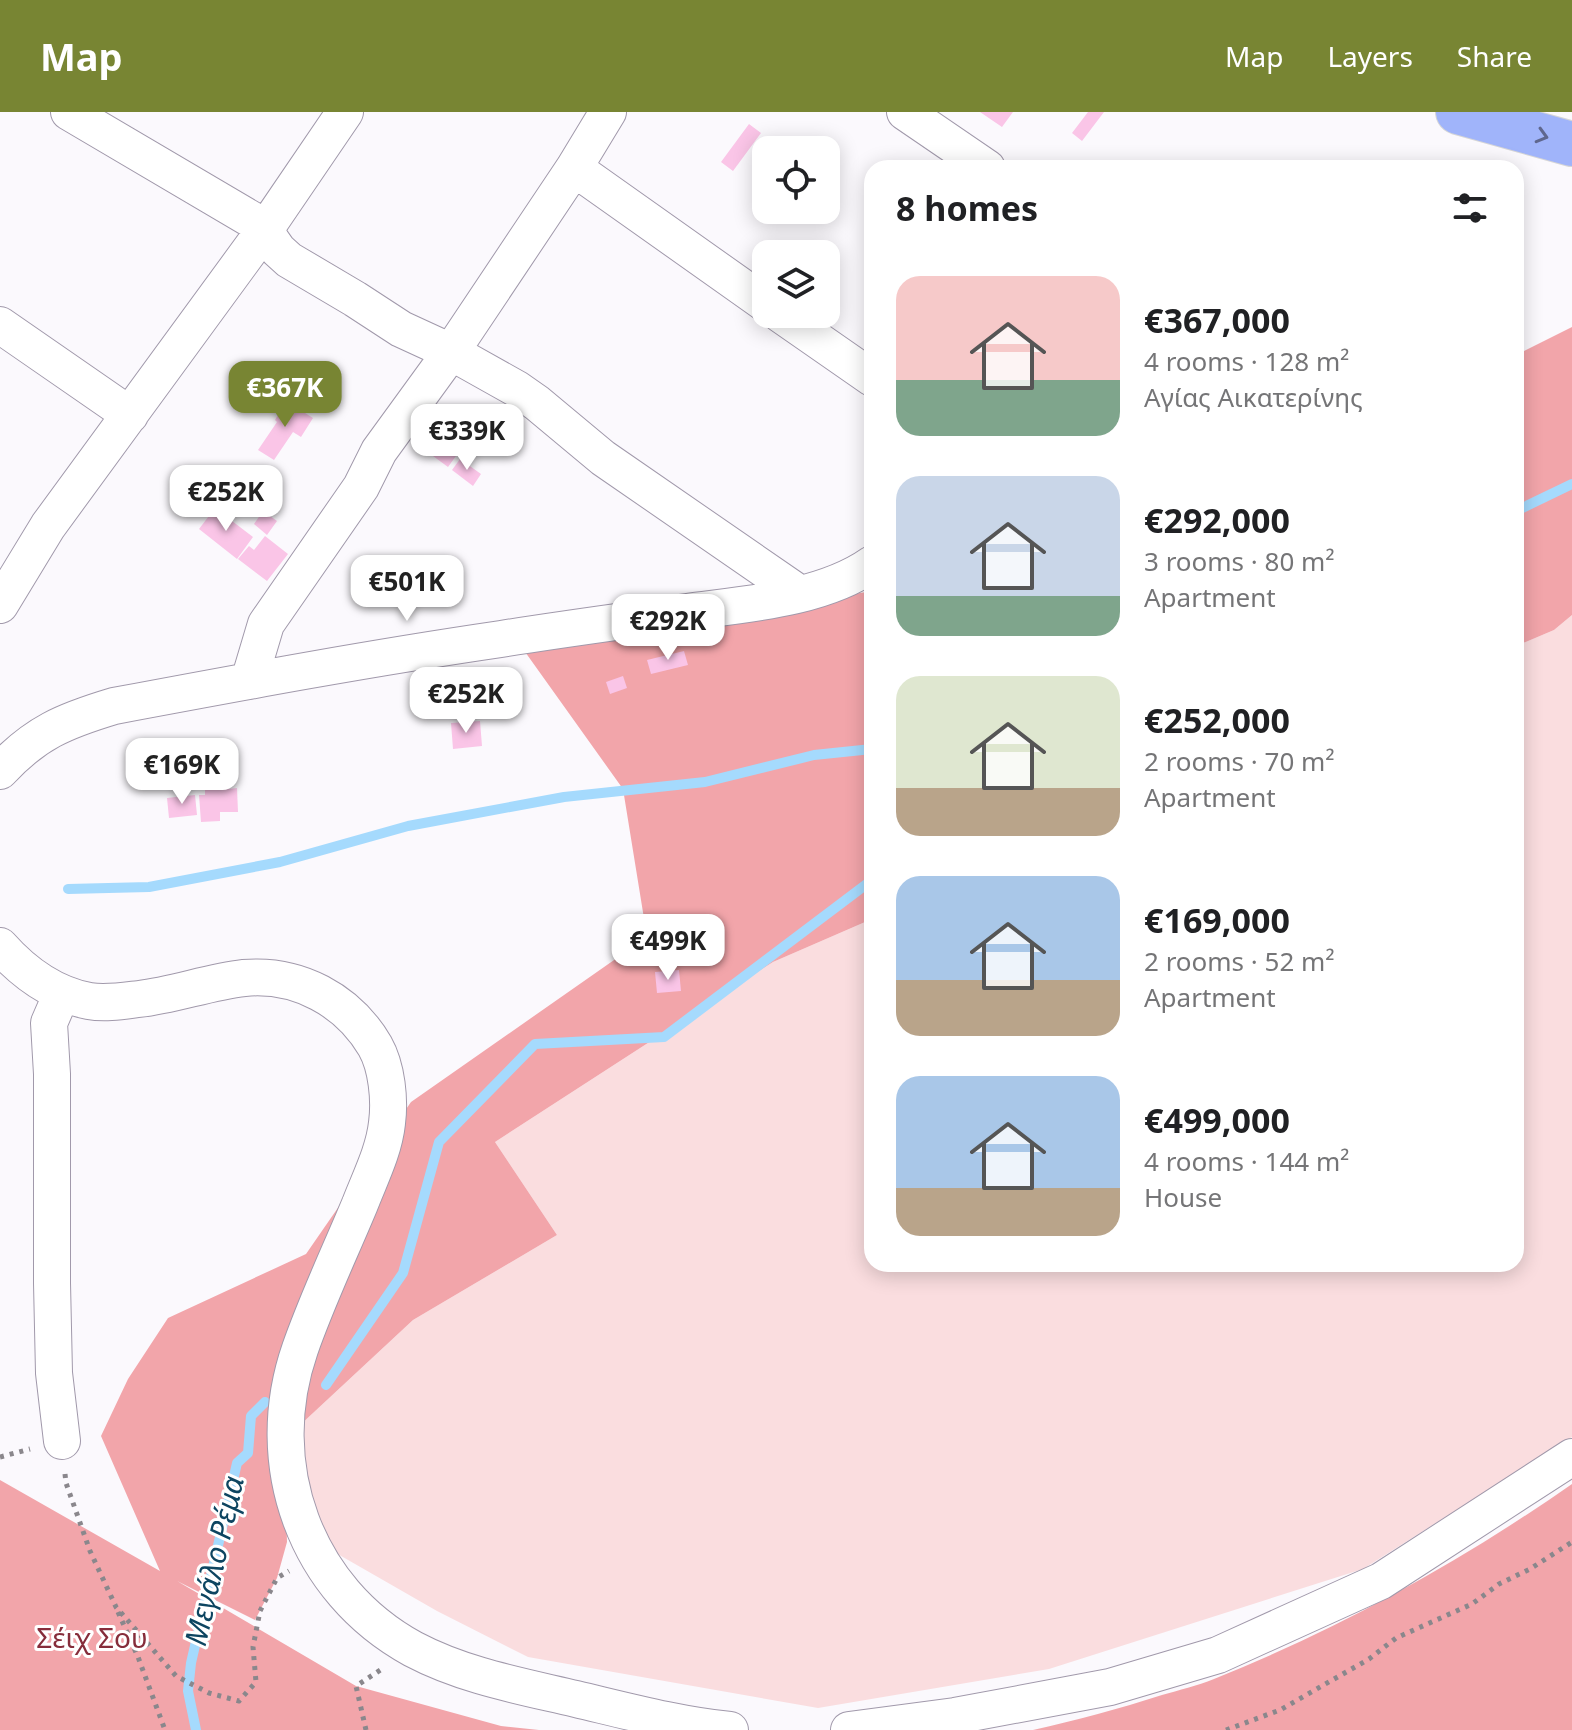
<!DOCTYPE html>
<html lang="en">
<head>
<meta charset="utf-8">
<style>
	body { margin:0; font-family:"Noto Sans",sans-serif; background:#f2f2f2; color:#202124; height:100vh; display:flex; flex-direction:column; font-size:30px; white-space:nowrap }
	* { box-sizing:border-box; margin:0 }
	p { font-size:26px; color:#757577 }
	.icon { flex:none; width:44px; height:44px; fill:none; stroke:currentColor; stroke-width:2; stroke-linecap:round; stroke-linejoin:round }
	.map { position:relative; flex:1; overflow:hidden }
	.sheet { position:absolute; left:864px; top:48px; width:660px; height:1112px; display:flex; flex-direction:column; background:#fff; border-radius:24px; box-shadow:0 4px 20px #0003 }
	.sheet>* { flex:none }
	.tools { position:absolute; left:752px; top:24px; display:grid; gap:16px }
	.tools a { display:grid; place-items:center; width:88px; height:88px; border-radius:16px; background:#fff; box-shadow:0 4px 20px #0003; font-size:40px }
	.price { position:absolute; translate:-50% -68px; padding:0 18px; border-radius:16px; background:#fff; color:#222; font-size:26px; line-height:52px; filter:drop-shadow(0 2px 4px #0008) }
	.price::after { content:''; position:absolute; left:50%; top:48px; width:24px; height:18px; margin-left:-12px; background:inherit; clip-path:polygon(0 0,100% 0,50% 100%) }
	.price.active { background:#788533; color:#fff }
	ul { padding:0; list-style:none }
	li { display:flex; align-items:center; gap:24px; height:200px; padding:0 32px }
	li span { display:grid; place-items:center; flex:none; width:224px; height:160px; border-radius:24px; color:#555 }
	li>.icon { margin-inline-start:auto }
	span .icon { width:96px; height:96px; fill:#fffc; stroke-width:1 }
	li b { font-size:34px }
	h2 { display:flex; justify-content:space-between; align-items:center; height:96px; padding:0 32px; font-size:34px }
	header { display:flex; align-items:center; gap:48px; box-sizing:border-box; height:112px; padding:0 40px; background:#788533; color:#fff }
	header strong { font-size:38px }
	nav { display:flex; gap:44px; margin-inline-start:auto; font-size:28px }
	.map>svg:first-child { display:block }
	.green { fill:#fadddf }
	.forest { fill:#f2a5aa }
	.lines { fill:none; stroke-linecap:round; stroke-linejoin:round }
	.stream { stroke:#a5dafd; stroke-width:10 }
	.building { fill:#fac5e7 }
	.street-casing { stroke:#a199ab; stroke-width:38 }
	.highway-casing { stroke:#d6d6d7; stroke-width:46 }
	.path { stroke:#8a878c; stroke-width:5; stroke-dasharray:4 6; stroke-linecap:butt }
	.street { stroke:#fff; stroke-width:36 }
	.highway { stroke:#a0b4fa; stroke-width:44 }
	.oneway { stroke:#5f678e }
	.labels { text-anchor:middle; stroke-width:6; stroke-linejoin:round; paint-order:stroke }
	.park-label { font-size:28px; fill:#862d3b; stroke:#fff }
	.water-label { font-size:30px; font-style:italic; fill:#0d4561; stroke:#fff }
</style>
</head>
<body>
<header>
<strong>Map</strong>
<nav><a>Map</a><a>Layers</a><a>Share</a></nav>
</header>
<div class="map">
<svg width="1572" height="1618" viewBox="0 0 1572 1618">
	<rect width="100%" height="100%" fill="#fbf9fd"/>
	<path class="green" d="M1572,503V1325L1363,1457L1049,1557L818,1596L528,1545L437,1499L308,1425L284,1328L413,1208L557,1123L495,1030L773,850L872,807V1152H1516V534L1554,518Z"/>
	<path class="forest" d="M1572,215V503L1554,518L1516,534V243Z
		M872,479V807L773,850L495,1030L557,1123L413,1208L284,1328L287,1430L277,1466L255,1508L177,1469L356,1574L501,1614L539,1618H0V1368L160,1459L101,1324L128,1267L168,1206L306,1142L411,990L647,825L623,677L523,537Z
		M1572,1372V1618H1033C1077,1608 1119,1597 1162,1583C1179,1578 1197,1574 1214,1567C1341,1516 1460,1450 1572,1372Z"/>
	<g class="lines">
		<path class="stream" d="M1516,399L1572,372
			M68,777L149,775L280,750L408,714L564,685L705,670L814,643L872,637
			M326,1273L403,1161L439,1030L535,932L664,925L872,768
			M196,1618L188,1579L191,1551L237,1351L248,1341L251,1304L265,1290"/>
	</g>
	<path class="building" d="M980,0H1013L1002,15Z
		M1088,0H1104L1082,29L1072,21Z
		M749,12L761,21L733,59L721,50Z
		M286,289L313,306L301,325L293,320L274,348L258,338L277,310L275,308Z
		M442,333L456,344L448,355L433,344Z
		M460,347L481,362L473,374L452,358Z
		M215,396L253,425L237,447L199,417Z
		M263,399L277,409L267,423L254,412Z
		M265,424L288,442L267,469L238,447L249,434L254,438Z
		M684,539L688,553L651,562L647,548Z
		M623,564L627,576L610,582L606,570Z
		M480,609L482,634L453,637L451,611Z
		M229,672V677L237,676L238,700H220V709L201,710L199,683H205V673Z
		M195,683L197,703L169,706L167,686Z
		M679,858L681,879L657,881L655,860Z"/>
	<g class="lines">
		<defs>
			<path id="street" d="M69,0L266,116
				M905,0L987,56
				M574,56L766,192
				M266,116L271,128L278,138L289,148L355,187L401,217L451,240L517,277L537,291L603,346L800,482
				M780,202L872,266
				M0,213L130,303
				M0,493L48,414L266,116L345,0
				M249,569L266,512L361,375L379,339L451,240L574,56L608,0
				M0,659C35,621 64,609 114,594C242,570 371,546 501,527C563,517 625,509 687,500C746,492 822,487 872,452
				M0,834C24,861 52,882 89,889C105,892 123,889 139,887C174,883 209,870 244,866C298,861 348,888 375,934C387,955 390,988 387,1011C384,1039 370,1066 360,1092C340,1140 317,1188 300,1237C260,1352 305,1478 413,1537C464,1564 521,1574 576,1587C627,1599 679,1613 730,1618
				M62,881L49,911L52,962V1171L54,1261L62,1329
				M849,1618L955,1604L1110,1575L1218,1543L1381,1469L1572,1345"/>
			<path id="highway" d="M1458,0L1572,32"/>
		</defs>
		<use href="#street" class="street-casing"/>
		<use href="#highway" class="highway-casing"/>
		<path class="path" d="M0,1345L30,1337
			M65,1362L66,1371L90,1439L116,1495L176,1564L209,1581L239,1589L256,1570L253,1535L260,1499L277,1466L289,1459
			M118,1500L138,1545L165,1618
			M366,1618L356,1574L382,1557
			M1226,1618L1280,1598L1369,1547L1396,1526L1472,1492L1499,1472L1530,1457L1572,1430"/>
		<use href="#street" class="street"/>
		<use href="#highway" class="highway"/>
	</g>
	<defs><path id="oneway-chevron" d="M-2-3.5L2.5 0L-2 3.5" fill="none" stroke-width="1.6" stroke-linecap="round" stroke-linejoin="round" transform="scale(2)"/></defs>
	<use class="oneway" href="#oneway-chevron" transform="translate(1542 24) rotate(16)"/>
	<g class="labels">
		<g class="park-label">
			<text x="92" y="1536">Σέιχ Σου</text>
		</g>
		<g class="water-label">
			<text transform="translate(215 1449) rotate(-77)" y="10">Μεγάλο Ρέμα</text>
		</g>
	</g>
</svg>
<div class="tools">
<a><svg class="icon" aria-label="locate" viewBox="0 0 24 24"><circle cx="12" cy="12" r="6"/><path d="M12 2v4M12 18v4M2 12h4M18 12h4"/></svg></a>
<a><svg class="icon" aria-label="layers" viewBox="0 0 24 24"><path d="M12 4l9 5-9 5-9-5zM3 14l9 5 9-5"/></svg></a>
</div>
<b class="price active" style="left:285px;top:317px">€367K</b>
<b class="price" style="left:467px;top:360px">€339K</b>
<b class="price" style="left:226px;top:421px">€252K</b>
<b class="price" style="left:407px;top:511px">€501K</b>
<b class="price" style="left:668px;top:550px">€292K</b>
<b class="price" style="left:466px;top:623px">€252K</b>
<b class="price" style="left:182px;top:694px">€169K</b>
<b class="price" style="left:668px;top:870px">€499K</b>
<section class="sheet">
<h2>8 homes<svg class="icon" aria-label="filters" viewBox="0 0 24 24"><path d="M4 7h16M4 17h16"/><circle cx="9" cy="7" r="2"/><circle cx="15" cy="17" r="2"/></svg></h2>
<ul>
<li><span style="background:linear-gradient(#f6c9c9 65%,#7fa58c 0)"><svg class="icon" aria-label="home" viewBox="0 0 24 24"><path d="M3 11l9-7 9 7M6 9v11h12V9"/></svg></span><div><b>€367,000</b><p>4 rooms · 128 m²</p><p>Αγίας Αικατερίνης</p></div></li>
<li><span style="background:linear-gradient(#c9d6e8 75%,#7fa58c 0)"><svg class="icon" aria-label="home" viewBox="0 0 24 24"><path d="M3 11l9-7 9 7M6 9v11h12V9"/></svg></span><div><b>€292,000</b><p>3 rooms · 80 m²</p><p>Apartment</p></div></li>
<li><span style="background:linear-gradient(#dfe7d0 70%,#b9a48a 0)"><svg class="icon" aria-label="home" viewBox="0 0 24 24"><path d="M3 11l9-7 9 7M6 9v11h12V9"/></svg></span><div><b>€252,000</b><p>2 rooms · 70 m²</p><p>Apartment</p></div></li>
<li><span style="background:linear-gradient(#a9c7e8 65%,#b9a48a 0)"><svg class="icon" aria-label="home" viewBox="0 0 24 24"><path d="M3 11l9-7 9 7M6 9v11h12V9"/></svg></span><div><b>€169,000</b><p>2 rooms · 52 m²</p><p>Apartment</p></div></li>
<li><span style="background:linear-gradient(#a9c7e8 70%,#b9a48a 0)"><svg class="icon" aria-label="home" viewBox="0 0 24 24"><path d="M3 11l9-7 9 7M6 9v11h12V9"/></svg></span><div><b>€499,000</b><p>4 rooms · 144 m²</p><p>House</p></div></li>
</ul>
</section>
</div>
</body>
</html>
